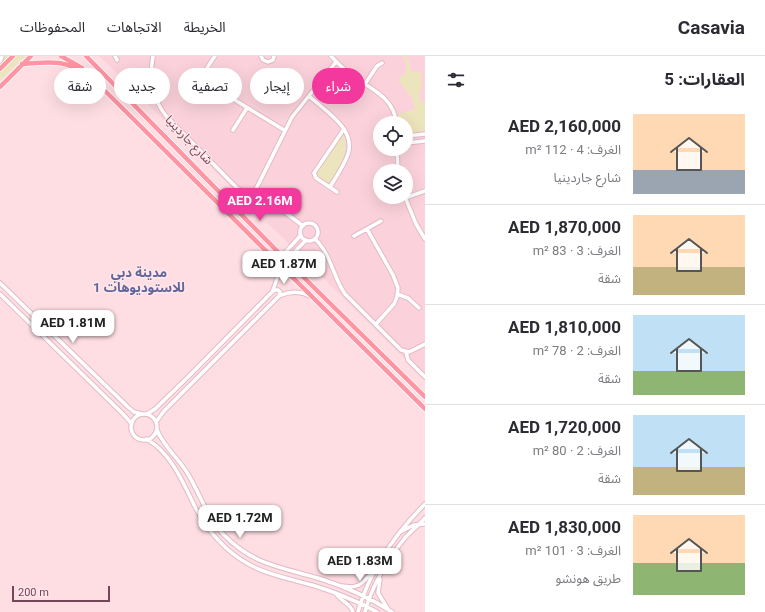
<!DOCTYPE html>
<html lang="ar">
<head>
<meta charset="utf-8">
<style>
	body { margin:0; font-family:Roboto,"Noto Sans Arabic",sans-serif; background:#f7f7f7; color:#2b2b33; direction:rtl; height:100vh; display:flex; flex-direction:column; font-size:15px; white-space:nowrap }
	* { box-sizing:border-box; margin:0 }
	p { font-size:13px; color:#7c7c81 }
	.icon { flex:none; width:22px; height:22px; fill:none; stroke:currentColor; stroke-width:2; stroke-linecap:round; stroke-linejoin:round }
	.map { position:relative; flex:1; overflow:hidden; direction:ltr }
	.details { display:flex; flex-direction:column; background:#fff; width:340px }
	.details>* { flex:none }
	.hud { position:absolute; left:12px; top:12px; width:353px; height:36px; direction:rtl; display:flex; gap:8px }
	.buttons { position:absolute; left:373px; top:60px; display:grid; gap:8px }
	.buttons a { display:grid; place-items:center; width:40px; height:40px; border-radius:50%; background:#fff; box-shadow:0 4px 16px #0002; font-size:20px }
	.scale { position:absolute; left:12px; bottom:10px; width:98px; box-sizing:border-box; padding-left:4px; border:2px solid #764559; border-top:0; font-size:11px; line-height:14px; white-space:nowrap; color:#764559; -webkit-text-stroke:3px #ffe6ea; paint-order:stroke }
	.price { position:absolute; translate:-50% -34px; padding:0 9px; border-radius:8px; background:#fff; color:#222; font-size:13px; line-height:26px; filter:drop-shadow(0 1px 2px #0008) }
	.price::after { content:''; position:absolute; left:50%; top:24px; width:12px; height:9px; margin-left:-6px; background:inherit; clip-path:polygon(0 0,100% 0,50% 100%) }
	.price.active { background:#f3389e; color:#fff }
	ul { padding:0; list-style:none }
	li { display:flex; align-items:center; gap:12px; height:100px; padding:0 20px }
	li+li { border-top:1px solid #e1e1e2 }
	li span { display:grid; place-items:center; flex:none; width:112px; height:80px; border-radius:0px; color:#555 }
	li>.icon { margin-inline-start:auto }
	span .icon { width:48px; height:48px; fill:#fffc; stroke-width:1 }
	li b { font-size:17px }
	h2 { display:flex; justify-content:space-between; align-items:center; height:48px; padding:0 20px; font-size:17px }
	.chip { padding:0 14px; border-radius:18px; background:#fff; box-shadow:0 4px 16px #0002; font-size:14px; line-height:36px }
	.chip.active { background:#f3389e; color:#fff }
	header { display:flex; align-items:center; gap:24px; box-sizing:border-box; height:56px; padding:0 20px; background:#fff; border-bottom:1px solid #e1e1e2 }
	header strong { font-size:19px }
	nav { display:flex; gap:22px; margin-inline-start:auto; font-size:14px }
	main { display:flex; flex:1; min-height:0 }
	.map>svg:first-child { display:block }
	.residential { fill:#fbd2db; fill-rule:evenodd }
	.green { fill:#ece4bc }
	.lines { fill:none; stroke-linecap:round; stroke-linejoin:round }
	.minor-casing { stroke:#e3bac6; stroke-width:5.5 }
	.major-casing { stroke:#fff; stroke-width:6 }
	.minor { stroke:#fff; stroke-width:3.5 }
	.major { stroke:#ff94a3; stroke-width:4.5 }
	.labels { text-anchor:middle; stroke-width:3; stroke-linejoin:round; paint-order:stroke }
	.street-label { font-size:12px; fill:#764559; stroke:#ffe6ea }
	.neighbourhood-label { font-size:13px; font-weight:bold; fill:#5f659a; stroke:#ffe6ea }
</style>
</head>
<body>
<header>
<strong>Casavia</strong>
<nav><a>الخريطة</a><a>الاتجاهات</a><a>المحفوظات</a></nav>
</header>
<main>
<section class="details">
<h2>العقارات: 5<svg class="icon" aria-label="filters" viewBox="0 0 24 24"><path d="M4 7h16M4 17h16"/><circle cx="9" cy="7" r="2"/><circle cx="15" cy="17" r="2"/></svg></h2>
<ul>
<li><span style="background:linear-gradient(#ffd9b3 70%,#9aa5b1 0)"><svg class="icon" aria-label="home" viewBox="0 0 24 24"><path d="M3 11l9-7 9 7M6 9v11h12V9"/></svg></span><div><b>AED 2,160,000</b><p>الغرف: 4 · 112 m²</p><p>شارع جاردينيا</p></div></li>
<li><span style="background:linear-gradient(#ffd9b3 65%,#c2b280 0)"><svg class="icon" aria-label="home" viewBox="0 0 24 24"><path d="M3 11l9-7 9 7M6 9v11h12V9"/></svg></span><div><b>AED 1,870,000</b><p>الغرف: 3 · 83 m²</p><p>شقة</p></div></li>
<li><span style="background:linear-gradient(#bfe0f5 70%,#8fb573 0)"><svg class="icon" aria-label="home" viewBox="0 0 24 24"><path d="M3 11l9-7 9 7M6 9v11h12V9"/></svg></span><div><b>AED 1,810,000</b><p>الغرف: 2 · 78 m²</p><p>شقة</p></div></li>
<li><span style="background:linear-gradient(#bfe0f5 65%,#c2b280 0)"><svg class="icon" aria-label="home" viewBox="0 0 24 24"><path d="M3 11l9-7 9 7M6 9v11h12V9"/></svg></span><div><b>AED 1,720,000</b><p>الغرف: 2 · 80 m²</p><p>شقة</p></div></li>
<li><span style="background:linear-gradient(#ffd9b3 60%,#8fb573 0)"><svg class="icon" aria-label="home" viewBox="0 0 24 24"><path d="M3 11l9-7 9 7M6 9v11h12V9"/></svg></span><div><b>AED 1,830,000</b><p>الغرف: 3 · 101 m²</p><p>طريق هونشو</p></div></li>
</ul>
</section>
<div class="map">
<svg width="425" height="556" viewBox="0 0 425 556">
	<rect width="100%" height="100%" fill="#fedee3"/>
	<path class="residential" d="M99,0H425V323L423,321ZM380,67H406V93H380ZM380,115H406V141H380Z"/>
	<path class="green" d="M0,0H25L0,25Z
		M403,0H407L410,8V13L413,16H421L422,28L419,41L421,46L425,47V77L406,78V67H397L396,59L415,53L412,42L398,24L406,16V6Z
		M343,75C351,97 339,111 329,129L317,120L316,117Z"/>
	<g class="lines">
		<defs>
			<path id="minor" d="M115,0L117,4
				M153,0C149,23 152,43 167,61L237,132L256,143L286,157L303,170
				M215,0C210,8 201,17 207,27L284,74
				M261,0L263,4L268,6L273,4L274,0
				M331,0C339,9 347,16 357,23C374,34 395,44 396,67
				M0,5L2,0
				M365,28L377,10L382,7
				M309,40C325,55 356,72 348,98C344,110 336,121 330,131
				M233,74L247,52
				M406,80L425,78
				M406,87L425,85
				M397,93L398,115
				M337,136L316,122L314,117L344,73
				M252,141L292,61L336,6
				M405,141L416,168L425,183
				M405,142L425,135
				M300 176a9 9 0 1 1 18 0a9 9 0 1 1-18 0Z
				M367,173L393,219L398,232L397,241L394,248L376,268
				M354,180L381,165
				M315,183C331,198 333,221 345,238L401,294L409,296L425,288
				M282,200L301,179
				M287,204L306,184
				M0,227L128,351L134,356L142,358
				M273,234L278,220L279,208
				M0,238L123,358L132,368
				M397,238L408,242L419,252
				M279,240C290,235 300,235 310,240
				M406,296L408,304L425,321
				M147,358L155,353L189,320L274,234H278L280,236L279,240L164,355L156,366
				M131 371a13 13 0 1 1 26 0a13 13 0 1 1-26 0Z
				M157,374C164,391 179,403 188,418C200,438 207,461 223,478C254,510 282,511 321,523C346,531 370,542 392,556
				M146,383C170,395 184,428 195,451C203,466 214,481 226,492C254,517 279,520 312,529C335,536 357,545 377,556
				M400,476L414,469L425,468
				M380,523L378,537L388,553
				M342,530C346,530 351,532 356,530C363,529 365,521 372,518
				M337,539C342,546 350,547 353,556
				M358,556C370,513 394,479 425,448
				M365,556C372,530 388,503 405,482C411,475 419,469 425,462"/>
			<path id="major" d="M61,0L82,12
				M86,0L282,200L425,341
				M22,8C51,6 61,3 88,18L425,353
				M0,13L13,0
				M0,31L31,0"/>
		</defs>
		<use href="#minor" class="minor-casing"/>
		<use href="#major" class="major-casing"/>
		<use href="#minor" class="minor"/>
		<use href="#major" class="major"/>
	</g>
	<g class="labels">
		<g class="street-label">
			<text transform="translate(189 84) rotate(46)" y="4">شارع جاردينيا</text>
		</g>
		<g class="neighbourhood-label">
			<text x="139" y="221">مدينة دبي<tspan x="139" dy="15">للاستوديوهات 1</tspan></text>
		</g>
	</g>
</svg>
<div class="buttons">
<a><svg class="icon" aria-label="locate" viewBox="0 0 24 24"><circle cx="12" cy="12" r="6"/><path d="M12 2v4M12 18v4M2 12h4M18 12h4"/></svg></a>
<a><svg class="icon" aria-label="layers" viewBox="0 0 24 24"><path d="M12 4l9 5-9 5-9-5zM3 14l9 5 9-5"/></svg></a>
</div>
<div class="scale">200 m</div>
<b class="price active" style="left:260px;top:166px">AED 2.16M</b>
<b class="price" style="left:284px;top:229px">AED 1.87M</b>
<b class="price" style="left:73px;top:288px">AED 1.81M</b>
<b class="price" style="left:240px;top:483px">AED 1.72M</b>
<b class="price" style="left:360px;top:526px">AED 1.83M</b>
<div class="hud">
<a class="chip active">شراء</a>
<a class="chip">إيجار</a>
<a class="chip">تصفية</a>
<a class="chip">جديد</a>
<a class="chip">شقة</a>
</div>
</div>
</main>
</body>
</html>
